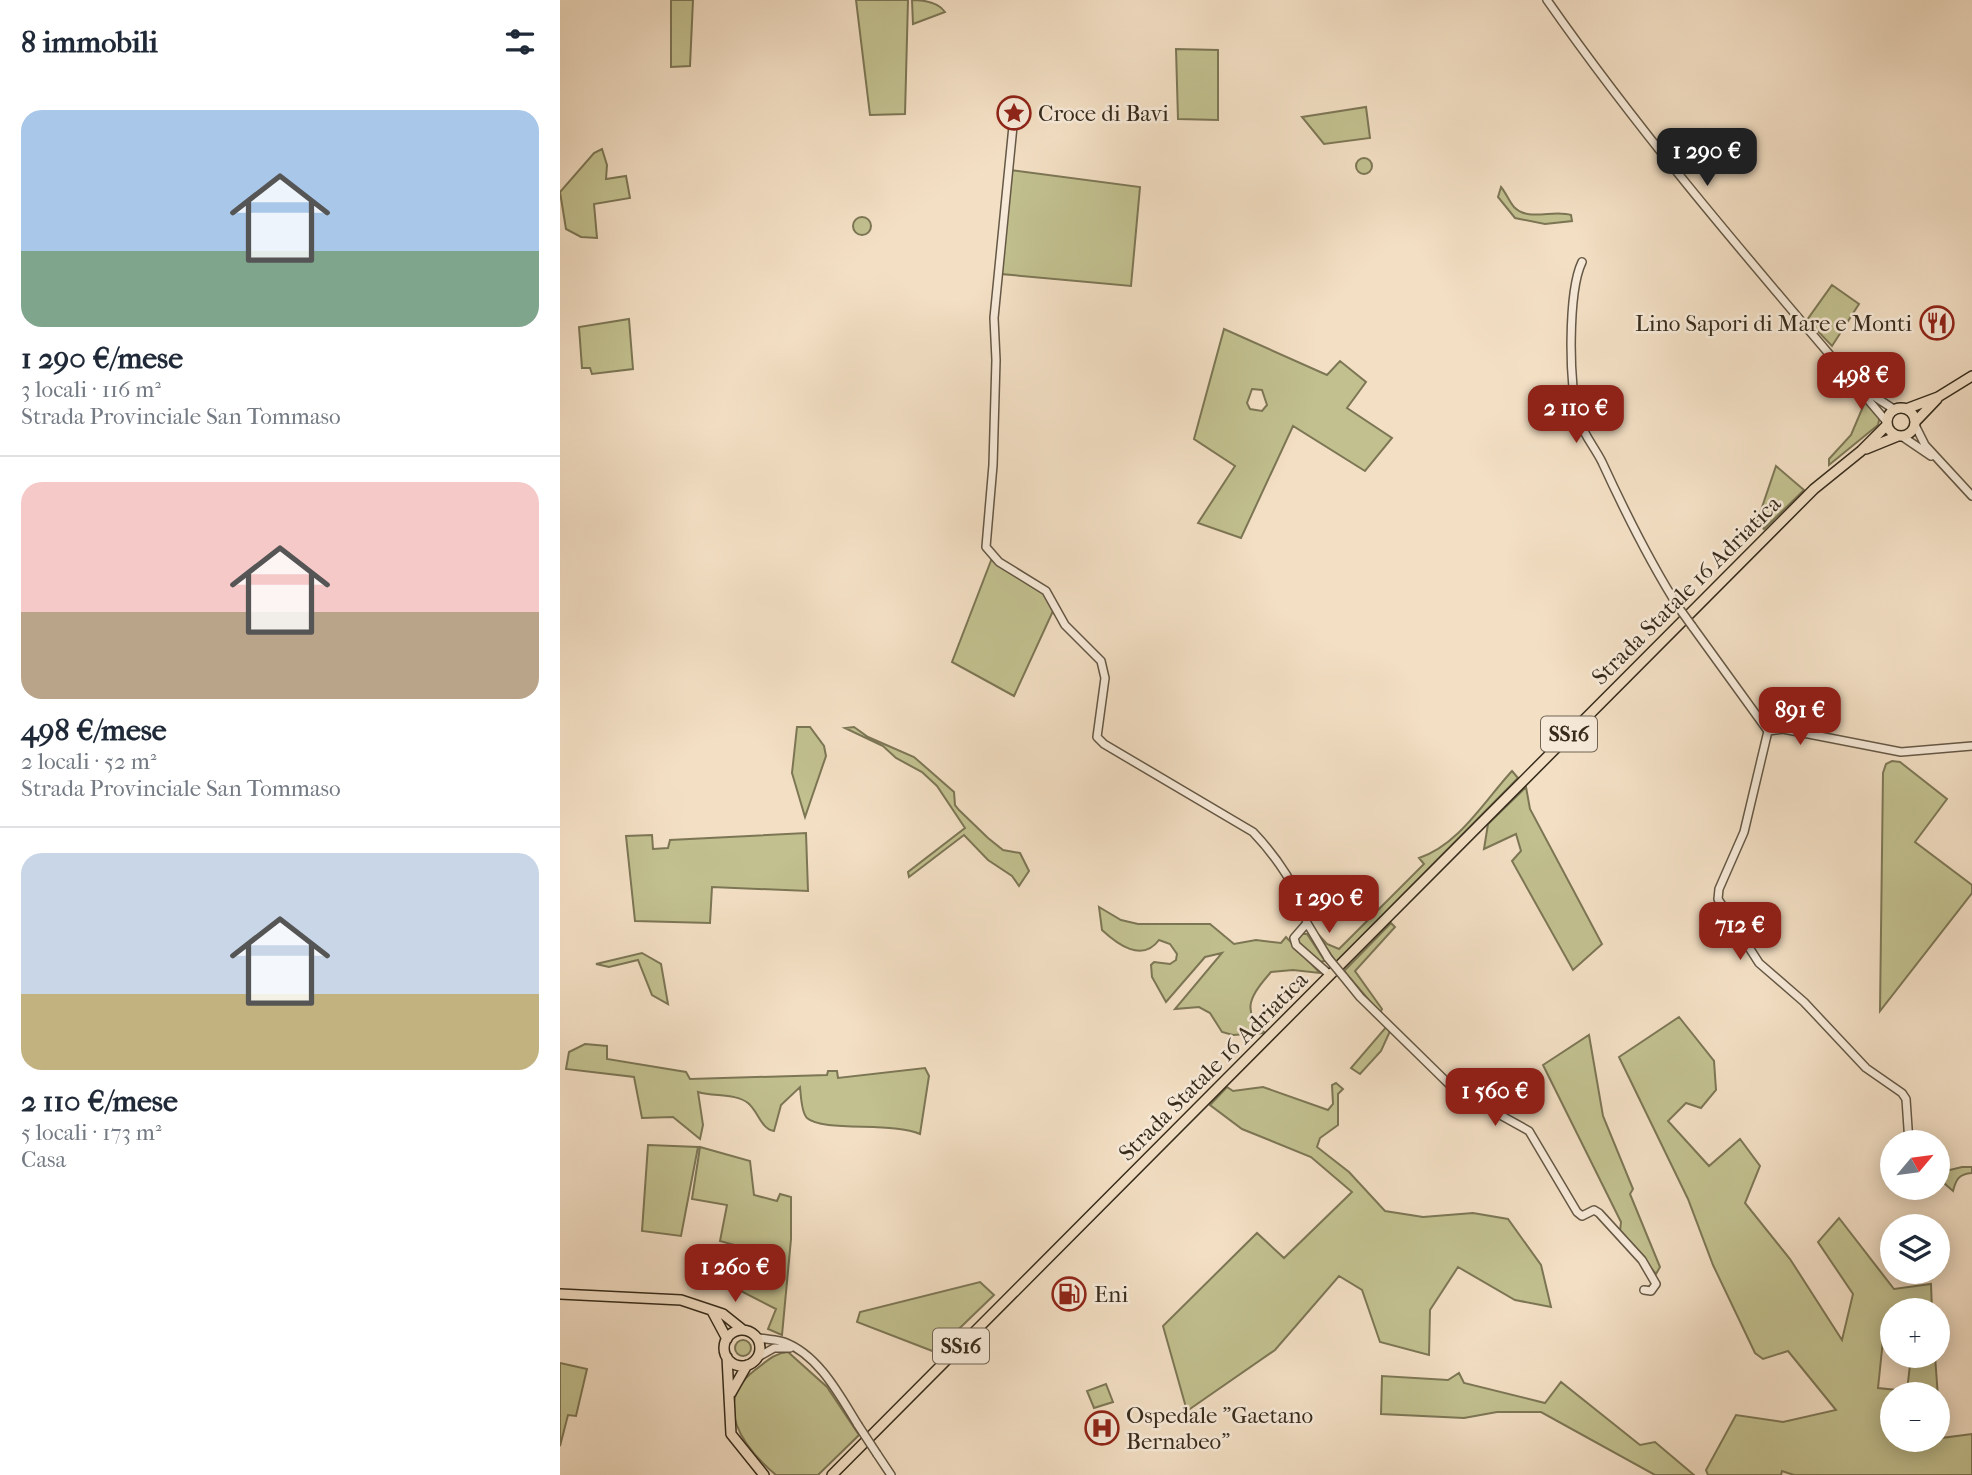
<!DOCTYPE html>
<html lang="it">
<head>
<meta charset="utf-8">
<style>
	body { margin:0; font-family:"IM FELL French Canon",serif; background:#f6f6f7; color:#1f2937; height:100vh; display:flex; flex-direction:column; font-size:26px; white-space:nowrap }
	* { box-sizing:border-box; margin:0 }
	p { font-size:23px; color:#747a83 }
	.icon { flex:none; width:38px; height:38px; fill:none; stroke:currentColor; stroke-width:2; stroke-linecap:round; stroke-linejoin:round }
	.map { position:relative; flex:1; overflow:hidden }
	.details { display:flex; flex-direction:column; background:#fff; width:560px }
	.details>* { flex:none }
	.needle { width:46px; rotate:61deg }
	.tools { position:absolute; left:1320px; top:1130px; display:grid; gap:14px }
	.tools a { display:grid; place-items:center; width:70px; height:70px; border-radius:50%; background:#fff; box-shadow:0 4px 18px #0003; font-size:35px }
	.price { position:absolute; translate:-50% -60px; padding:0 16px; border-radius:14px; background:#8f2418; color:#fff; font-size:23px; line-height:46px; filter:drop-shadow(0 2px 4px #0008) }
	.price::after { content:''; position:absolute; left:50%; top:42px; width:21px; height:16px; margin-left:-10px; background:inherit; clip-path:polygon(0 0,100% 0,50% 100%) }
	.price.on { background:#222; color:#fff }
	ul { padding:0; list-style:none }
	li { display:grid; align-content:center; gap:14px; height:371px; padding:0 21px }
	li+li { border-top:2px solid #e0e1e3 }
	li span { display:grid; place-items:center; height:217px; border-radius:21px; color:#555 }
	li>.icon { margin-inline-start:auto }
	span .icon { width:126px; height:126px; fill:#fffc; stroke-width:1 }
	li b { font-size:30px }
	h2 { display:flex; justify-content:space-between; align-items:center; height:84px; padding:0 21px; font-size:30px }
	main { display:flex; flex:1; min-height:0 }
	.map>svg:first-child { display:block }
	.green { fill:#c2c08f; stroke:#7c7655; stroke-width:2; fill-rule:evenodd }
	.lines { fill:none; stroke-linecap:round; stroke-linejoin:round }
	.minor-casing { stroke:#655845; stroke-width:10 }
	.major-casing { stroke:#362b1b; stroke-width:12 }
	.minor { stroke:#f7ead9; stroke-width:7 }
	.major { stroke:#f3dfc4; stroke-width:9 }
	.minor-bridge-casing { stroke:#655845; stroke-width:10; stroke-linecap:butt }
	.minor-bridge { stroke:#f7ead9; stroke-width:7 }
	.labels { text-anchor:middle; stroke-width:5; stroke-linejoin:round; paint-order:stroke }
	.shield { fill:#f7ead9; stroke:#706454; stroke-width:2 }
	.shield-label { font-size:21px; font-weight:bold; fill:#362b1b }
	.poi-label { font-size:23px; fill:#362b1b; stroke:#f7ead9; text-anchor:start }
	.street-label { font-size:23px; fill:#362b1b; stroke:#f7ead9 }
</style>
</head>
<body>
<main>
<section class="details">
<h2>8 immobili<svg class="icon" aria-label="filters" viewBox="0 0 24 24"><path d="M4 7h16M4 17h16"/><circle cx="9" cy="7" r="2"/><circle cx="15" cy="17" r="2"/></svg></h2>
<ul>
<li><span style="background:linear-gradient(#a9c7e8 65%,#7fa58c 0)"><svg class="icon" aria-label="home" viewBox="0 0 24 24"><path d="M3 11l9-7 9 7M6 9v11h12V9"/></svg></span><div><b>1 290 €/mese</b><p>3 locali · 116 m²</p><p>Strada Provinciale San Tommaso</p></div></li>
<li><span style="background:linear-gradient(#f6c9c9 60%,#b9a48a 0)"><svg class="icon" aria-label="home" viewBox="0 0 24 24"><path d="M3 11l9-7 9 7M6 9v11h12V9"/></svg></span><div><b>498 €/mese</b><p>2 locali · 52 m²</p><p>Strada Provinciale San Tommaso</p></div></li>
<li><span style="background:linear-gradient(#c9d6e8 65%,#c2b280 0)"><svg class="icon" aria-label="home" viewBox="0 0 24 24"><path d="M3 11l9-7 9 7M6 9v11h12V9"/></svg></span><div><b>2 110 €/mese</b><p>5 locali · 173 m²</p><p>Casa</p></div></li>
</ul>
</section>
<div class="map">
<svg width="1412" height="1475" viewBox="0 0 1412 1475">
	<rect width="100%" height="100%" fill="#f3dfc4"/>
	<filter id="stains"><feTurbulence type="fractalNoise" baseFrequency=".00286" numOctaves="4"/><feColorMatrix values="0 0 0 0 .2 0 0 0 0 .09 0 0 0 0 .02 0 0 0 .5 -.17"/></filter>
	<radialGradient id="worn" r=".72"><stop offset=".6" stop-color="#630" stop-opacity="0"/><stop offset="1" stop-color="#630" stop-opacity=".3"/></radialGradient>
	<path class="green" d="M111,0H133L130,66L111,67Z
		M296,0H348L345,114L310,115Z
		M352,0C364,0 378,2 385,12L353,24Z
		M616,49L658,50V120L618,119Z
		M806,107L810,138L764,144L742,117Z
		M42,149L47,165L46,179L66,176L70,198L34,204L37,238L21,237L6,229L0,192L34,153Z
		M796 166a8 8 0 1 1 16 0a8 8 0 1 1-16 0Z
		M450,170L580,187L571,286L441,274Z
		M941,187C946,193 949,201 954,207C968,222 994,209 1011,215L1012,221L985,224L955,218L938,197Z
		M293 226a9 9 0 1 1 18 0a9 9 0 1 1-18 0Z
		M1272,285L1299,304L1272,346L1247,320Z
		M69,319L73,369L32,374L30,368H22L19,327Z
		M664,329L767,375L780,361L806,382L787,408L832,438L805,471L733,426L681,538L638,523L675,466L634,439ZM692,389L702,390L707,405L702,411L690,409L687,403Z
		M1305,402L1320,416L1318,425L1269,465V459L1291,435Z
		M1216,466L1244,490L1204,529L1197,522Z
		M432,558L483,591L493,611L454,696L392,662Z
		M237,727H250L264,746L266,756L245,817L232,773Z
		M294,727L308,737L354,757L394,792L395,805L399,810L428,838L443,850L460,853L469,871L459,886L452,876L428,860L404,835L349,877L348,872L405,828L377,786L362,772L336,758L323,746L285,728Z
		M1332,761L1340,762L1387,799L1355,842L1412,885V893L1320,1011L1323,773L1326,764Z
		M952,771L958,778L776,962L756,932L767,944L779,949L864,864L859,858C899,845 925,800 952,771Z
		M966,787L970,809L1042,944L1013,970L952,861L961,851L956,834L924,849L928,824Z
		M246,833L248,891L152,887L150,923L75,921L66,836L92,835L93,849L108,848L110,840Z
		M539,907L561,920L578,924H650L674,944L696,940L721,943L726,937L760,973L733,970L711,972C692,994 679,1010 705,1033L673,1035L662,1032L650,1013L639,1007L615,1009L662,953L645,957L606,1002L592,977L591,965L594,962L610,964L616,960L617,954L610,944L599,940C582,963 557,944 542,930Z
		M831,923L835,927L795,971L822,1009L820,1013L784,971Z
		M741,934H747L765,961L759,962L741,948L737,939Z
		M82,953L101,964L108,1004L92,995L78,960L49,967L36,964Z
		M1119,1017L1154,1061L1156,1090L1141,1108L1126,1103L1108,1121L1149,1166L1180,1139L1200,1166L1185,1203L1230,1259L1282,1340L1293,1294L1258,1242L1279,1218L1334,1289L1371,1284L1372,1311H1332V1341L1323,1340L1318,1388L1347,1391L1351,1356H1375L1381,1438L1412,1434V1475H1234L1222,1471L1221,1475H1148L1146,1470L1176,1415L1223,1422L1276,1410L1228,1351L1203,1359L1195,1353L1153,1265L1128,1199L1059,1057ZM1332,1395H1377V1440H1332Z
		M827,1026L831,1029L821,1051L800,1074L791,1068Z
		M1029,1035L1043,1116L1073,1189L1070,1194L1100,1267L1096,1274L1060,1231L1061,1222L983,1065Z
		M25,1044L47,1046V1059L126,1072L130,1079L267,1075L268,1071H277L278,1078L365,1068L369,1076L360,1134C334,1122 262,1132 247,1118C241,1112 241,1095 240,1087L221,1105L214,1131C201,1129 198,1111 188,1103C175,1093 154,1097 138,1092L143,1125L140,1139L113,1117L82,1118L74,1077L6,1069L9,1052Z
		M776,1083L783,1089L778,1094V1125L760,1138L757,1147L789,1172L825,1211L863,1217L913,1213L948,1219L981,1265L991,1307L955,1300L898,1267L870,1310L869,1355L820,1342L802,1290L779,1276L715,1350L627,1411L603,1326L697,1233L724,1258L792,1192L751,1157L682,1129L650,1105L667,1087L673,1091L703,1087L768,1110L773,1104L772,1085Z
		M88,1145L138,1147L121,1236L82,1231Z
		M140,1147L190,1161L194,1195L217,1201L220,1194L231,1197V1239L222,1335L208,1329L216,1309L171,1286L178,1246L160,1241L167,1205L132,1199Z
		M1402,1167H1412V1173C1399,1174 1396,1179 1393,1191L1377,1177V1173Z
		M420,1282L434,1295L375,1352L297,1322L300,1312Z
		M175 1348a8 8 0 1 1 16 0a8 8 0 1 1-16 0Z
		M228,1352L267,1387L299,1435L258,1475H216C183,1447 151,1404 195,1370C206,1362 214,1353 228,1352Z
		M0,1363L27,1369L16,1416L8,1415L0,1446Z
		M899,1373L904,1383L985,1403L1001,1382L1080,1445L1095,1442L1134,1475H1095L981,1412H937L904,1418L821,1414L822,1376L888,1380Z
		M546,1384L553,1402L534,1408L527,1391Z"/>
	<g class="lines">
		<defs>
			<path id="minor" d="M987,0C1091,149 1210,284 1327,422
				M454,116L434,318L436,360L433,465L426,547L439,562L486,591L505,625L541,661L545,678L537,737L544,744L693,832C715,855 741,891 747,923L734,938L736,945L770,975
				M1022,262C1008,291 1008,388 1019,420C1024,435 1035,448 1042,462C1065,512 1089,561 1119,608
				M1303,389L1335,410
				M1355,425L1365,445L1412,496
				M1343,437L1371,456
				M1132,626L1208,731L1223,729L1341,752L1412,746
				M1208,731L1184,832L1159,889L1158,899L1199,963L1244,1002L1306,1068L1342,1093L1346,1099L1349,1143
				M747,923L768,958
				M783,976L800,997L895,1090L969,1131L1017,1212L1022,1216L1034,1210L1039,1213L1082,1260L1096,1284L1091,1291L1084,1290
				M196,1337C205,1340 215,1339 224,1342C259,1355 280,1396 298,1425
				M198,1357L214,1348H230
				M317,1454L331,1475"/>
			<path id="major" d="M1327 422a14 14 0 1 1 28 0a14 14 0 1 1-28 0Z
				M1346,409L1378,397L1412,376
				M1356,421L1377,399
				M1306,449L1338,436
				M0,1294L121,1300L163,1314L183,1330
				M152,1311L167,1339
				M164 1348a18 18 0 1 1 36 0a18 18 0 1 1-36 0Z
				M167,1357L171,1434L204,1475
				M171,1393L187,1365
				M272,1475L1254,489L1301,451L1327,425"/>
		</defs>
		<use href="#minor" class="minor-casing"/>
		<use href="#major" class="major-casing"/>
		<use href="#minor" class="minor"/>
		<use href="#major" class="major"/>
		<defs>
			<path id="minor-bridge" d="M1119,608L1132,626
				M768,958L783,976
				M298,1425L317,1454"/>
		</defs>
		<use href="#minor-bridge" class="minor-bridge-casing"/>
		<use href="#minor-bridge" class="minor-bridge"/>
	</g>
	<defs>
		<symbol id="sight-ring" viewBox="-11 -11 22 22"><circle r="9.5" fill="#f7ead9" stroke="#8f2418" stroke-width="1.5"/><path d="M0-6L1.8-2.2L6-1.7L2.9 1.2L3.7 5.4L0 3.3L-3.7 5.4L-2.9 1.2L-6-1.7L-1.8-2.2Z" fill="#8f2418"/></symbol>
		<symbol id="restaurant-ring" viewBox="-11 -11 22 22"><circle r="9.5" fill="#f7ead9" stroke="#8f2418" stroke-width="1.5"/><path d="M-5-6h1v4h1v-4h1v4h1v-4h1v5L-1.5 .5V6h-2V.5L-5-1ZM5-6V6H3V1.5H1.5Q1.5-4 5-6Z" fill="#8f2418"/></symbol>
		<symbol id="fuel-ring" viewBox="-11 -11 22 22"><circle r="9.5" fill="#f7ead9" stroke="#8f2418" stroke-width="1.5"/><path d="M-5.5-6h7V0h2V4h1.3V-2.5L3-4.5l.8-.8L6-3V5H2.5V1h-1V6h-7ZM-4.2-4.7v3.2H.2V-4.7Z" fill="#8f2418"/></symbol>
		<symbol id="hospital-ring" viewBox="-11 -11 22 22"><circle r="9.5" fill="#f7ead9" stroke="#8f2418" stroke-width="1.5"/><path d="M-5-5h3v3.5h4V-5h3V5h-3V1.5h-4V5h-3Z" fill="#8f2418"/></symbol>
	</defs>
	<g fill-rule="evenodd">
		<use href="#sight-ring" x="435" y="94" width="38" height="38"/>
		<use href="#restaurant-ring" x="1358" y="304" width="38" height="38"/>
		<use href="#fuel-ring" x="490" y="1275" width="38" height="38"/>
		<use href="#hospital-ring" x="523" y="1409" width="38" height="38"/>
	</g>
	<g class="labels">
		<g class="shield">
			<rect x="981" y="716.5" width="56" height="35" rx="5"/>
			<rect x="373" y="1328.5" width="56" height="35" rx="5"/>
		</g>
		<g class="shield-label">
			<text x="1009" y="741">SS16</text>
			<text x="401" y="1353">SS16</text>
		</g>
		<g class="poi-label">
			<text x="478" y="121">Croce di Bavi</text>
			<text x="1352" y="331" text-anchor="end">Lino Sapori di Mare e Monti</text>
			<text x="534" y="1302">Eni</text>
			<text x="566" y="1423">Ospedale "Gaetano<tspan x="566" dy="26">Bernabeo"</tspan></text>
		</g>
		<g class="street-label">
			<text transform="translate(1126 590) rotate(-45)" y="8">Strada Statale 16 Adriatica</text>
			<text transform="translate(653 1066) rotate(-45)" y="8">Strada Statale 16 Adriatica</text>
		</g>
	</g>
	<rect width="100%" height="100%" filter="url(#stains)"/>
	<rect width="100%" height="100%" fill="url(#worn)"/>
</svg>
<div class="tools">
<a><svg class="needle" viewBox="-14 -14 28 28"><path d="M0-13l5 13h-10z" fill="#e53935"/><path d="M0 13l5-13h-10z" fill="#747a83"/></svg></a>
<a><svg class="icon" aria-label="layers" viewBox="0 0 24 24"><path d="M12 4l9 5-9 5-9-5zM3 14l9 5 9-5"/></svg></a>
<a>+</a>
<a>−</a>
</div>
<b class="price on" style="left:1147px;top:188px">1 290 €</b>
<b class="price" style="left:1301px;top:412px">498 €</b>
<b class="price" style="left:1016px;top:445px">2 110 €</b>
<b class="price" style="left:1240px;top:747px">891 €</b>
<b class="price" style="left:769px;top:935px">1 290 €</b>
<b class="price" style="left:1180px;top:962px">712 €</b>
<b class="price" style="left:935px;top:1128px">1 560 €</b>
<b class="price" style="left:175px;top:1304px">1 260 €</b>
</div>
</main>
</body>
</html>
